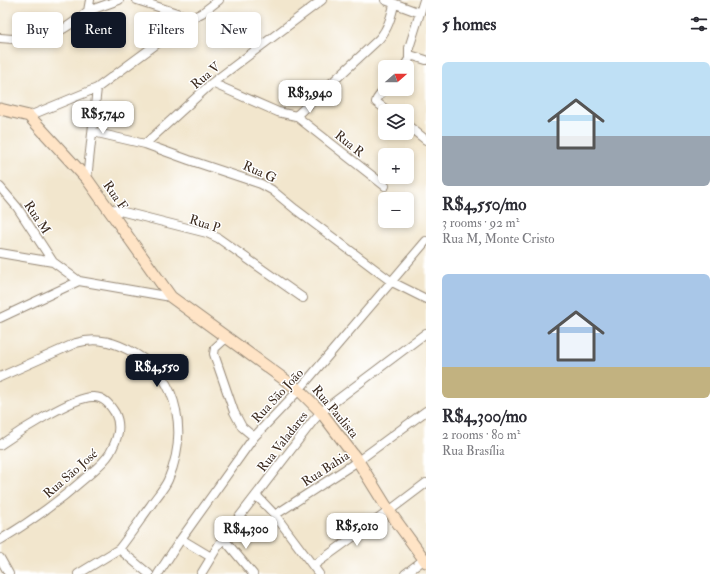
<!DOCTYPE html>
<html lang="en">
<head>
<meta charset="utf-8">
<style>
	body { margin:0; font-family:"IM FELL Double Pica",serif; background:#f2f2f3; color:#2b2b33; height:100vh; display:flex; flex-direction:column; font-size:15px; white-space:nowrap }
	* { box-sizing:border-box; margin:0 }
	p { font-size:13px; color:#7c7c81 }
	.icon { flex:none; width:22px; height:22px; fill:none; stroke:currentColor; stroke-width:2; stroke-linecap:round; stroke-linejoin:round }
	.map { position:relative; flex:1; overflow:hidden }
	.details { display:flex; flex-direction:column; background:#fff; width:300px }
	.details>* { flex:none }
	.hud { position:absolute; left:12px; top:12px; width:354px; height:36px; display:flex; gap:8px }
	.needle { width:26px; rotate:70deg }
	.controls { position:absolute; left:378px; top:60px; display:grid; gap:8px }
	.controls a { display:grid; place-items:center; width:36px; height:36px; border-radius:6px; background:#fff; box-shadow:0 2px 6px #0003; font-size:20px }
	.price { position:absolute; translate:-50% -34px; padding:0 9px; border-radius:8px; background:#fff; color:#222; font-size:13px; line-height:26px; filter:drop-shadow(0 1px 2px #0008) }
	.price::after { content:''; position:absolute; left:50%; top:24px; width:12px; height:9px; margin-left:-6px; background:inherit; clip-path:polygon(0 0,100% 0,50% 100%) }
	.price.active { background:#111827; color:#fff }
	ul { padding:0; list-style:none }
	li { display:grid; align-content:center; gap:8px; height:212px; padding:0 16px }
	li span { display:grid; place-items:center; height:124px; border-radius:6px; color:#555 }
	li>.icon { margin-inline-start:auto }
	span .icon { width:72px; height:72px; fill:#fffc; stroke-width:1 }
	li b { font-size:17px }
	h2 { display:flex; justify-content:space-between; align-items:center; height:48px; padding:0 16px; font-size:17px }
	.tag { padding:0 14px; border-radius:6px; background:#fff; box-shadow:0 2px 6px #0003; font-size:14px; line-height:36px }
	.tag.active { background:#111827; color:#fff }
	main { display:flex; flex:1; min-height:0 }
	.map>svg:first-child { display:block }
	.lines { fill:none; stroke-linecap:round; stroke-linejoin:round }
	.street-casing { stroke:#968876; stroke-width:10 }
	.secondary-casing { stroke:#968876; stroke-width:13 }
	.street { stroke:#fff; stroke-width:8 }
	.secondary { stroke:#ffe4c6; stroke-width:11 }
	.labels { text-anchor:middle; stroke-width:3; stroke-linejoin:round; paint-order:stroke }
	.street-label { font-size:13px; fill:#3b2a1e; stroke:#fff }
</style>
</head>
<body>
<main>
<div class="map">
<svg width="426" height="574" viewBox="0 0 426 574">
	<rect width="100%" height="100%" fill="#fff"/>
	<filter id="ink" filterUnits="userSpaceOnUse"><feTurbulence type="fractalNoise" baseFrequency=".025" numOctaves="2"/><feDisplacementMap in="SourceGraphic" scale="8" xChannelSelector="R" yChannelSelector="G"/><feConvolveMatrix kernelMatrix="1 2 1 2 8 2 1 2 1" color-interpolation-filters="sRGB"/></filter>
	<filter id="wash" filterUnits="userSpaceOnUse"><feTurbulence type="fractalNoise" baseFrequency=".012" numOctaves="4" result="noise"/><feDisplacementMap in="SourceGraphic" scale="16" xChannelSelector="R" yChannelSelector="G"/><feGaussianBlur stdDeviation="0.9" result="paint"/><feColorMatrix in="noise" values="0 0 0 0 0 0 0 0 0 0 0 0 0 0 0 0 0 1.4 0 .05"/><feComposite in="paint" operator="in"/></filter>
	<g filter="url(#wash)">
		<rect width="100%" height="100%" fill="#f2e6cd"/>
	</g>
	<g filter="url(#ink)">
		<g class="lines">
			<defs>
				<path id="street" d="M137,0L192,18
					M385,0L420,13
					M88,11L119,0
					M0,38C20,40 41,40 59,31C70,26 79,18 88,11L90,0
					M410,55L426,60
					M404,67L409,59V48L424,0
					M212,83L278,112L296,116L385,186
					M385,88L377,99L376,102L388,111
					M29,116L97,88L192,18L202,13L219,0
					M296,116L379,39C388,29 391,17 394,5
					M407,125L426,140
					M93,132L145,144L189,160L261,184L272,190L295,209L392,282L426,299
					M145,144L212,83L322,0
					M87,179L97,88
					M0,187L17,207L53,262
					M108,208L207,233L218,238L303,298
					M0,253L53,262L79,281
					M0,318L79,281L171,297
					M226,338L215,348L214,354L234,412L242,427L254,437
					M0,377L76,343C98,336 117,343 136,354C181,380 187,436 168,480C164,489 156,497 151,505C140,520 130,535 119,549
					M0,445C17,433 75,395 94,397C104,397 110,405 115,413C122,427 117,440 110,453C104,463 93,471 84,479C58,502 30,522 0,540
					M256,495L275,515L319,574
					M275,515L358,461L426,411
					M223,538L253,574
					M181,539L211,557
					M0,558L9,574
					M313,566L389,511L426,483
					M78,574L119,549L149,574
					M158,574L181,539L254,437L299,390L426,241
					M201,574L223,538L313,421L321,412L426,333
					M405,574L426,558"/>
				<path id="secondary" d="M0,109L29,116L87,179L171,297L299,390L321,412L358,461L389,511L426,562"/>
			</defs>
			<use href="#street" class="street-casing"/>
			<use href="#secondary" class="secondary-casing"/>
			<use href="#street" class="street"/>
			<use href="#secondary" class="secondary"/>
		</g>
	</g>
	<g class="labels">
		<g class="street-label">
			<text transform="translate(205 75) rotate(-40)" y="5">Rua V</text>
			<text transform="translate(350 143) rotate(39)" y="5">Rua R</text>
			<text transform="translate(260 171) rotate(24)" y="5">Rua G</text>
			<text transform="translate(116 195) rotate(55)" y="5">Rua F</text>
			<text transform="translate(38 217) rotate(57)" y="5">Rua M</text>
			<text transform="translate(205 223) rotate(18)" y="5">Rua P</text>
			<text transform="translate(277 395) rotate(-47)" y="5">Rua São João</text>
			<text transform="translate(336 411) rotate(50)" y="5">Rua Paulista</text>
			<text transform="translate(282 441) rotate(-52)" y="5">Rua Valadares</text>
			<text transform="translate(325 468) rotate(-33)" y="5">Rua Bahia</text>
			<text transform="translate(70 473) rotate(-41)" y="5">Rua São José</text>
		</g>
	</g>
</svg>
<div class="controls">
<a><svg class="needle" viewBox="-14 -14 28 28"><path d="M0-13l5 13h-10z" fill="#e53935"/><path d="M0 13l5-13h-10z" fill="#7c7c81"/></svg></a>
<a><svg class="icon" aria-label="layers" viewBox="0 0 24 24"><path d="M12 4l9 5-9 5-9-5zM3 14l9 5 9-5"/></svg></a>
<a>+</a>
<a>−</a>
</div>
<b class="price" style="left:310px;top:114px">R$3,940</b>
<b class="price" style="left:103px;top:135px">R$5,740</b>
<b class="price active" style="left:157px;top:388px">R$4,550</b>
<b class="price" style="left:357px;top:547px">R$5,010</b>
<b class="price" style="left:246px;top:550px">R$4,300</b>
<div class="hud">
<a class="tag">Buy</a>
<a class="tag active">Rent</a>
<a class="tag">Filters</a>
<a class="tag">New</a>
</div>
</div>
<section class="details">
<h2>5 homes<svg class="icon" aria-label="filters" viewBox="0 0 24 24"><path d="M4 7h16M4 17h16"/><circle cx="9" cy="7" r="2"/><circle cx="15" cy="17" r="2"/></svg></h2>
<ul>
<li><span style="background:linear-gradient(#bfe0f5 60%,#9aa5b1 0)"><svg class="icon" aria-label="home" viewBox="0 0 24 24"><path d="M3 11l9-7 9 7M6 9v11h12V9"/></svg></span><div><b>R$4,550/mo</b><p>3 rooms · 92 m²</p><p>Rua M, Monte Cristo</p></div></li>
<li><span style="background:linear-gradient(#a9c7e8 75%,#c2b280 0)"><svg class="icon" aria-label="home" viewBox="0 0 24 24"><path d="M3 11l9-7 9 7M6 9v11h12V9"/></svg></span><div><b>R$4,300/mo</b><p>2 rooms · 80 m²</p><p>Rua Brasília</p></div></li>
</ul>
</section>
</main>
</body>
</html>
